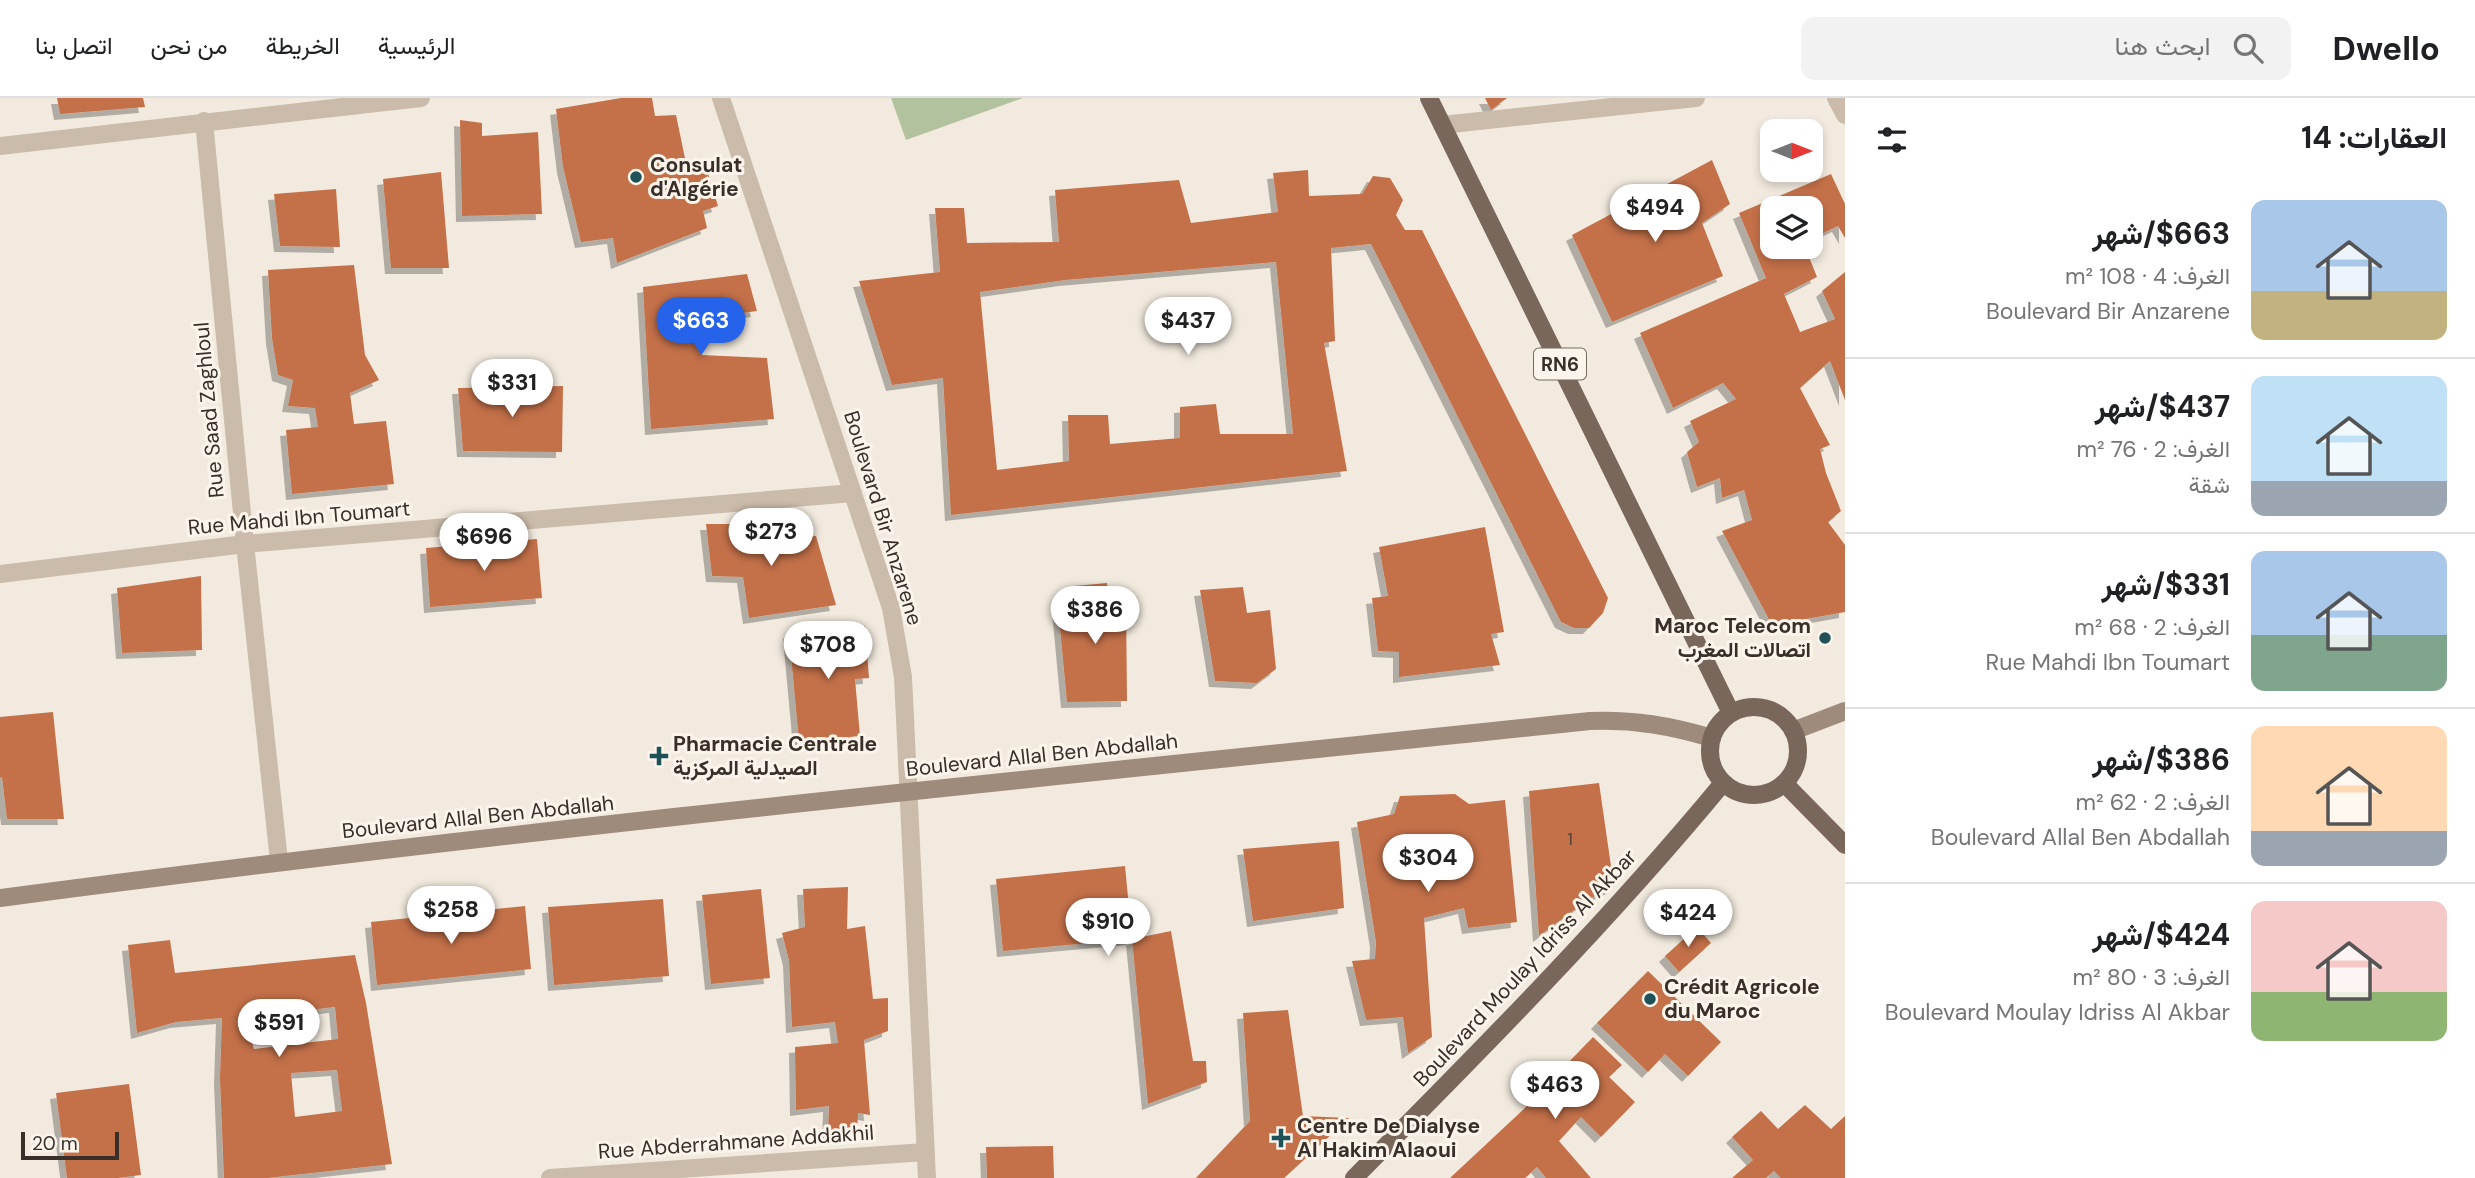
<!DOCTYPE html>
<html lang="ar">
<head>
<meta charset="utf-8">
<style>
	body { margin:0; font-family:"DM Sans",Vazirmatn,sans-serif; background:#f2f2f2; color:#202124; direction:rtl; height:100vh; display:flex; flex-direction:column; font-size:26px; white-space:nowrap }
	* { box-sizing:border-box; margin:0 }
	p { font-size:23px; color:#757577 }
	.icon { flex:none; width:38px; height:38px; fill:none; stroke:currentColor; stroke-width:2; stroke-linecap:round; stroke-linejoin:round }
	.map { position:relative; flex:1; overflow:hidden; direction:ltr }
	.drawer { display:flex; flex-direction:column; background:#fff; width:630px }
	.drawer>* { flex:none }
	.needle { width:46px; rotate:90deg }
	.controls { position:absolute; left:1760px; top:21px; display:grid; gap:14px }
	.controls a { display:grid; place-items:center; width:63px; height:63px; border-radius:14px; background:#fff; box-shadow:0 4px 10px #0003; font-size:35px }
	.scale { position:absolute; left:21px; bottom:18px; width:98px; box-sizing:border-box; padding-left:7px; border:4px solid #382f29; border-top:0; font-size:19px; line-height:24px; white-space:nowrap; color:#382f29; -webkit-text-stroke:5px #faf4eb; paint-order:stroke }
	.price { position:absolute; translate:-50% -60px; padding:0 16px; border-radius:24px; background:#fff; color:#222; font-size:23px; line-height:46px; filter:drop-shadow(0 2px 4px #0008) }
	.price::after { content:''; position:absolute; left:50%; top:42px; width:21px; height:16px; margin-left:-10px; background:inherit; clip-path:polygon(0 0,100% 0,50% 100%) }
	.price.active { background:#2563eb; color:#fff }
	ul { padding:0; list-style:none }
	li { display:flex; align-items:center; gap:21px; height:175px; padding:0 28px }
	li+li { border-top:2px solid #e0e0e0 }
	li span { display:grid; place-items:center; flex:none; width:196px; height:140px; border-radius:14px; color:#555 }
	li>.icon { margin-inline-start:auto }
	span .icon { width:84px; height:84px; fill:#fffc; stroke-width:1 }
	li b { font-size:30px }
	h2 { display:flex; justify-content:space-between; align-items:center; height:84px; padding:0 28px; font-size:30px }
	header { display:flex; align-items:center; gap:42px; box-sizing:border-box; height:98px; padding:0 35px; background:#fff; border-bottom:2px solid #e0e0e0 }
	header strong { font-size:33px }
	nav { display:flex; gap:38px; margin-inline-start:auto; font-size:24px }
	.search { width:490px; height:63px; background:#f2f2f2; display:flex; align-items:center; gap:18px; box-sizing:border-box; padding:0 24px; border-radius:14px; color:#757577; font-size:26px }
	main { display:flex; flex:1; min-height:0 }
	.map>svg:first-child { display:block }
	.green { fill:#b3c29e }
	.building { fill:#c4714a; fill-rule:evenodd; filter:url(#shadow) }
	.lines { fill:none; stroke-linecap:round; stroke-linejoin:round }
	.street { stroke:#cbbbaa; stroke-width:18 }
	.secondary { stroke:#9e8b7b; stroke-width:18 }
	.primary { stroke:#7a675b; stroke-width:18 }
	.poi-dot { fill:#1f5159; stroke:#faf4eb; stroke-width:2.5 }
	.labels { text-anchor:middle; stroke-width:6; stroke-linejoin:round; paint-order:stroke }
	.number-label { font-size:18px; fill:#5b4031 }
	.shield { fill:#faf4eb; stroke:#726a63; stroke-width:2 }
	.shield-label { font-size:19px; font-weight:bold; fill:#382f29 }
	.poi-label { font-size:21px; font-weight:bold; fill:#382f29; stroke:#faf4eb; text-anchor:start }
	.street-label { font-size:21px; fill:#382f29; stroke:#faf4eb }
</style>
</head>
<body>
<header>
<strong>Dwello</strong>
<div class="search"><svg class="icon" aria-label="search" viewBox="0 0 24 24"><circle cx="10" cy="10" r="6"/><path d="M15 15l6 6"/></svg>ابحث هنا</div>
<nav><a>الرئيسية</a><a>الخريطة</a><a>من نحن</a><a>اتصل بنا</a></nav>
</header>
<main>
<section class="drawer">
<h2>العقارات: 14<svg class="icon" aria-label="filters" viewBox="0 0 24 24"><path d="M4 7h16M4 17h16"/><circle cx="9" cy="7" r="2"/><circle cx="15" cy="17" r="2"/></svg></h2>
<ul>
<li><span style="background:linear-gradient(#a9c7e8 65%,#c2b280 0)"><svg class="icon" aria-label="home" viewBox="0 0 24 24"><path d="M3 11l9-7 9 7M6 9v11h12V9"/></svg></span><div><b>$663/شهر</b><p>الغرف: 4 · 108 m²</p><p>Boulevard Bir Anzarene</p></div></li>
<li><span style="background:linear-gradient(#bfe0f5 75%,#9aa5b1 0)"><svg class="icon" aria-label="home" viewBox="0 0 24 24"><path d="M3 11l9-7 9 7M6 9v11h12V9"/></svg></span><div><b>$437/شهر</b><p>الغرف: 2 · 76 m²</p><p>شقة</p></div></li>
<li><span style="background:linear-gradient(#a9c7e8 60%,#7fa58c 0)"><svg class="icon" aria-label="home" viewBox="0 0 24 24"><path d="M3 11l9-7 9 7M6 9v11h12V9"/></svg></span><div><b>$331/شهر</b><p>الغرف: 2 · 68 m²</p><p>Rue Mahdi Ibn Toumart</p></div></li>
<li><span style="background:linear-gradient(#ffd9b3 75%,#9aa5b1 0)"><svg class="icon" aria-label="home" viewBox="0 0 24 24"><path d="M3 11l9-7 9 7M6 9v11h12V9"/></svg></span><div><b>$386/شهر</b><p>الغرف: 2 · 62 m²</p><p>Boulevard Allal Ben Abdallah</p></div></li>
<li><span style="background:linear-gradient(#f6c9c9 65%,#8fb573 0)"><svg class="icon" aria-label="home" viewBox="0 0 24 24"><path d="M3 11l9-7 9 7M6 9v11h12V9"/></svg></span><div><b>$424/شهر</b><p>الغرف: 3 · 80 m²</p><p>Boulevard Moulay Idriss Al Akbar</p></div></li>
</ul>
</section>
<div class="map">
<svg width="1845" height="1080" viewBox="0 0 1845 1080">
	<defs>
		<filter id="shadow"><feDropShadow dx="-6" dy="6" stdDeviation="0" flood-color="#0004"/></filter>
	</defs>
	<rect width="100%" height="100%" fill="#f2eade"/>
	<path class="green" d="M891,0H1023L906,42Z"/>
	<path class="building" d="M57,0H143L145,9L60,16Z
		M621,0H652L655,18L676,17L686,65L704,62L718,108L703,113L707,130L617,165L613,140L581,144L563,69L556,11Z
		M1485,0H1507L1491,12Z
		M460,22L482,25V38L538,34L542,116L462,118Z
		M1712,62L1730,106L1702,125L1723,178L1612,224L1572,137Z
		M1308,72L1309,98L1362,96L1373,78L1390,80L1403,102L1396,117L1405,132H1422L1608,500L1603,515L1589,530H1574L1561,524L1371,146L1331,150L1335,243L1324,245L1347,373L951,417L943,280L892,287L859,183L940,174L935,110H964L967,145L1059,144L1055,92L1179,82L1191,125L1278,114L1273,75ZM1276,164L1293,336H1220L1216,306L1180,309V340L1110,346L1108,317H1068L1069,363L997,372L980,194L1065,182Z
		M441,74L449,170H391L383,81Z
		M1831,76L1845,106V140L1838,128L1811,141V110H1773V149H1805L1817,179L1784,196L1800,234L1835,221L1822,193L1845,174V302L1830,263L1800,290L1830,347L1820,351L1826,375L1841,413L1828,424L1845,447V514L1772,527L1722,433L1752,422L1744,392L1722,400L1720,380L1697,389L1687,354L1699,344L1690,323L1736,301L1723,285L1673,310L1640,235L1766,180L1739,115Z
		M336,91L340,149L280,148L274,96Z
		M354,167L365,257L379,282L350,295L354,326L386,323L394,386L292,396L286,332L318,329L315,310L288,308L293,282L278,277L272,240L268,172Z
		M747,176L757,213L698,221L702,257L767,260L774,321L651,331L643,189Z
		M563,288L562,354L463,353L458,290Z
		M706,426H768L773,442L816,438L836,507L749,520L743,479L712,478Z
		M1485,429L1504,534L1491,536L1500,567L1399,579V554L1378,553L1372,500L1388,498L1379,449Z
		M537,441L542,500L430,509L426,450Z
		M201,478L202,552L122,555L117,490Z
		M1107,485L1108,501L1126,503L1127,603L1067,604L1058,508L1075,510L1074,488Z
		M1243,489L1247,515L1270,512L1276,571L1257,585L1215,583L1200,492Z
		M865,528L869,580L855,581L860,638L799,643L789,535Z
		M53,614L64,721H7L2,679L0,680V619Z
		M1599,685L1614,789L1589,801L1539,838L1529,693Z
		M1455,696L1469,706L1505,702L1517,824L1468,830L1464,810L1424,820L1432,939L1408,955L1403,919L1366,922L1352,863L1375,861L1376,844L1357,724L1394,716L1400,698Z
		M1339,743L1344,810L1253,823L1243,751Z
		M1125,768L1132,841L1171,833L1193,963H1206L1207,984L1148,1006L1132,841L1003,853L996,781Z
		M848,789L847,831L865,828L873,901L888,900V933L864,942L870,1017L858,1015L857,1036L828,1037L829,1008L796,1012L795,949L838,945L835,924L792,929L789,862L782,835L805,829L803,791Z
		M761,791L770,880L711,886L702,797Z
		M663,801L669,878L554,887L548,809Z
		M525,808L531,871L377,887L371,824Z
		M1697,829L1711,845L1679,874L1665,858Z
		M170,842L175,875L355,857L366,905L392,1066L267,1080H224L220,980L222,920L176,924L137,935L128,847ZM335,909L338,941L254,951L250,938L264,935V917ZM337,972L342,1013L295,1019L291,975Z
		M1648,873L1721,944L1688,978L1665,956L1648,974L1597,925Z
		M1288,912L1303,1018L1349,1020L1284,1080H1196L1250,1023L1243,915Z
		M1593,939L1622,967L1609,979L1635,1004L1601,1039L1581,1019L1559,1043L1591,1080H1546L1537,1069L1525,1080H1450L1525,1010Z
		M129,986L141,1077L117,1080H67L56,995Z
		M1805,1007L1831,1031L1845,1018V1080H1781L1774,1073L1766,1080H1732L1753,1062L1732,1039L1761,1013L1778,1031Z
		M1053,1048L1054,1080H987L986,1049Z"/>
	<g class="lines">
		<path class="street" d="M721,0L891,510L903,579L927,1080
			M1836,0L1845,17
			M204,23L245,446L279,763
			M1442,27L1696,0
			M0,48L421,0
			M0,476L245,446L853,395
			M550,1080L925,1054"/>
		<path class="secondary" d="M1793,633L1845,613
			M0,800C529,730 1060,678 1590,623C1633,621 1671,628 1712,640"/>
		<path class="primary" d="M1429,0L1731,615
			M1710 653a44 44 0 1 1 88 0a44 44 0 1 1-88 0Z
			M1784,685L1845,747
			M1354,1080C1481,952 1608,824 1723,685"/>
	</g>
	<g class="poi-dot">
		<circle cx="636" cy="79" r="7"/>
		<circle cx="1825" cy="540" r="7"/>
		<path d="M655.5 647.5h7v7h7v7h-7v7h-7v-7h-7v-7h7z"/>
		<circle cx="1650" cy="901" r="7"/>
		<path d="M1277.5 1029.5h7v7h7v7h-7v7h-7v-7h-7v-7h7z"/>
	</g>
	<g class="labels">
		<g class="number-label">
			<text x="1570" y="747">1</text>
		</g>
		<rect class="shield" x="1534" y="250.5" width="52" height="31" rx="5"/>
		<g class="shield-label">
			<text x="1560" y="273">RN6</text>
		</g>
		<g class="poi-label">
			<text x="650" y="74">Consulat<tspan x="650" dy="24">d'Algérie</tspan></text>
			<text x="1811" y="535" text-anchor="end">Maroc Telecom<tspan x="1811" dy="24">اتصالات المغرب</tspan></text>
			<text x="673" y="653">Pharmacie Centrale<tspan x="673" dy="24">الصيدلية المركزية</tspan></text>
			<text x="1664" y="896">Crédit Agricole<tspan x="1664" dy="24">du Maroc</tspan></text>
			<text x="1297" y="1035">Centre De Dialyse<tspan x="1297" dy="24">Al Hakim Alaoui</tspan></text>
		</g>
		<g class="street-label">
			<text transform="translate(209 312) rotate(-95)" y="7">Rue Saad Zaghloul</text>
			<text transform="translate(299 420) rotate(-5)" y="7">Rue Mahdi Ibn Toumart</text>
			<text transform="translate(883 420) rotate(73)" y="7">Boulevard Bir Anzarene</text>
			<text transform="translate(1042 657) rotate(-6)" y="7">Boulevard Allal Ben Abdallah</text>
			<text transform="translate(478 719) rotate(-6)" y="7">Boulevard Allal Ben Abdallah</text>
			<text transform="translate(1525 870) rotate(-47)" y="7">Boulevard Moulay Idriss Al Akbar</text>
			<text transform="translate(736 1044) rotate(-4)" y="7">Rue Abderrahmane Addakhil</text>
		</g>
	</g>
</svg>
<div class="controls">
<a><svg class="needle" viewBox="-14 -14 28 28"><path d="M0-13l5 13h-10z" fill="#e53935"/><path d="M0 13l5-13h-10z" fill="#757577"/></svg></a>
<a><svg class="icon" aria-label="layers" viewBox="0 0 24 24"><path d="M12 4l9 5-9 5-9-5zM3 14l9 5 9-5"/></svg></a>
</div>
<div class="scale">20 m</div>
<b class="price" style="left:1655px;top:146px">$494</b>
<b class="price active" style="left:701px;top:259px">$663</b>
<b class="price" style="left:1188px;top:259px">$437</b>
<b class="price" style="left:512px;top:321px">$331</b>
<b class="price" style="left:771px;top:470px">$273</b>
<b class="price" style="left:484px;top:475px">$696</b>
<b class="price" style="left:1095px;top:548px">$386</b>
<b class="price" style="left:828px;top:583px">$708</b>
<b class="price" style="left:1428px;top:796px">$304</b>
<b class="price" style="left:451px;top:848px">$258</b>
<b class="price" style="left:1688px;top:851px">$424</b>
<b class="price" style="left:1108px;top:860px">$910</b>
<b class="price" style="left:279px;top:961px">$591</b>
<b class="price" style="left:1555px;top:1023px">$463</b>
</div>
</main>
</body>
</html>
